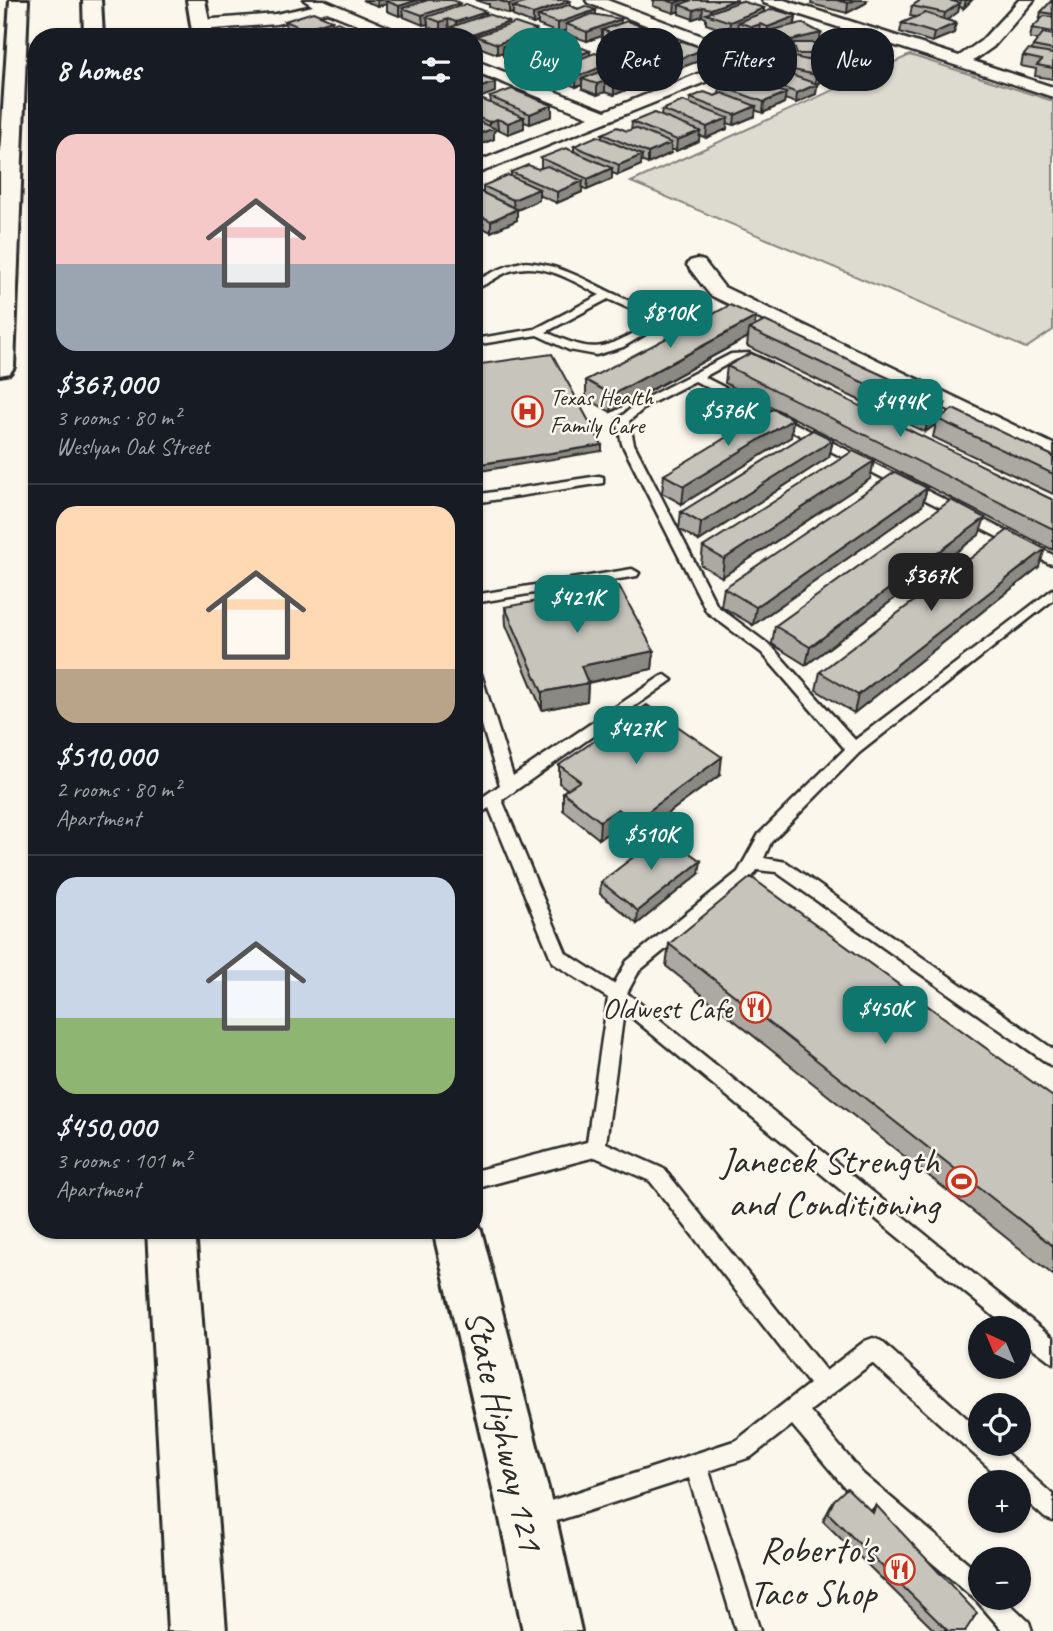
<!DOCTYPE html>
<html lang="en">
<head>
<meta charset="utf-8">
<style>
	body { margin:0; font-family:Caveat,sans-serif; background:#242831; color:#f1f3f6; height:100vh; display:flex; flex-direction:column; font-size:26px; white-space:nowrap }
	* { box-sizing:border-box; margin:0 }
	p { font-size:23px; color:#9ea1a6 }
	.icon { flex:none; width:38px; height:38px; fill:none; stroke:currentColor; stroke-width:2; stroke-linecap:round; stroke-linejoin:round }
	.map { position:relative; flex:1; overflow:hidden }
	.panel { position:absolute; left:28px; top:28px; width:455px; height:1211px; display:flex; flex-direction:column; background:#171b24; border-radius:28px; box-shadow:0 2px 5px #0004 }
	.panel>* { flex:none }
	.banner { position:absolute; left:504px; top:28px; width:443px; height:63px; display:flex; gap:14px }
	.needle { width:46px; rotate:316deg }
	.buttons { position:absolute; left:968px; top:1316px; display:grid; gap:14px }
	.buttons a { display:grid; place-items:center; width:63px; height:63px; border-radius:50%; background:#171b24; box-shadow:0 2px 5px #0004; font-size:35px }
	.price { position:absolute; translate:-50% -60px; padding:0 16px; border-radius:14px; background:#0f766e; color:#fff; font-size:23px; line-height:46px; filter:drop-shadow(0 2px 4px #0008) }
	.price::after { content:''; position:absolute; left:50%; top:42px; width:21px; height:16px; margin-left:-10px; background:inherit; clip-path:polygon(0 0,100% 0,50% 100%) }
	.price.current { background:#222; color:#fff }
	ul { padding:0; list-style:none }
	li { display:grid; align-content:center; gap:14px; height:371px; padding:0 28px }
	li+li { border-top:2px solid #363941 }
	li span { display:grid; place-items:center; height:217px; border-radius:21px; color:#555 }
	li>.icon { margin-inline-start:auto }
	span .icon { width:126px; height:126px; fill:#fffc; stroke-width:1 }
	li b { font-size:30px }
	h2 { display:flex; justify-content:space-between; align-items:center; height:84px; padding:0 28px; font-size:30px }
	.chip { padding:0 24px; border-radius:28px; background:#171b24; box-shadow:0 2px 5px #0004; font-size:24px; line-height:63px }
	.chip.current { background:#0f766e; color:#fff }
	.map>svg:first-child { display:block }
	.green { fill:#dddad0; stroke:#84827e; stroke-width:2 }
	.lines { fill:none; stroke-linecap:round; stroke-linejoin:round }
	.lane-casing { stroke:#2b2b2b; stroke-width:5 }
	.street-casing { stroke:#2b2b2b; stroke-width:5 }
	.secondary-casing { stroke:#2b2b2b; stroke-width:6 }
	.highway-casing { stroke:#2b2b2b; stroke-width:6 }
	.lane { fill:#fbf7ec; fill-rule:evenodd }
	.street { fill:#fbf7ec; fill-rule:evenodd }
	.secondary { fill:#fbf7ec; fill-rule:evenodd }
	.highway { fill:#fbf7ec; fill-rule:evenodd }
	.wall { fill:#aba9a2; stroke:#2b2b2b; stroke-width:2 }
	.shaded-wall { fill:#8b8984; stroke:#2b2b2b; stroke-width:2 }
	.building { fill:#c7c4bc; stroke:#2b2b2b; stroke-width:2 }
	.labels { text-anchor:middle; stroke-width:5; stroke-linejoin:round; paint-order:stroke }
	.far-poi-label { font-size:24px; fill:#2b2b2b; stroke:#fbf7ec; text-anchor:start }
	.poi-label { font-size:30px; fill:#2b2b2b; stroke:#fbf7ec; text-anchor:end }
	.near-poi-label { font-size:37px; fill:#2b2b2b; stroke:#fbf7ec; text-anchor:end }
	.near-street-label { font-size:37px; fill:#2b2b2b; stroke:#fbf7ec }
</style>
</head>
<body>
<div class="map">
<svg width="1053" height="1631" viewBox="0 0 1053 1631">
	<rect width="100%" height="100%" fill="#fbf7ec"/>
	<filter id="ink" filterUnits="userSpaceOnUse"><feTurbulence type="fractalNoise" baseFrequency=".0143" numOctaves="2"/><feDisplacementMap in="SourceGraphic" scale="14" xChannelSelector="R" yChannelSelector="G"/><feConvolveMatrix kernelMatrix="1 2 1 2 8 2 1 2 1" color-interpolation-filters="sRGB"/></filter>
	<g filter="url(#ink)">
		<path class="green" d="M910,55L1053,101V330L1026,348L631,182Z"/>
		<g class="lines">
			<defs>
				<path id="lane" d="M522,262C556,263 582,278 612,293C627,300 642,306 656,317L657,327L623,347L596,355L569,350L537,335L474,345V339L535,329L600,295C573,281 541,260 510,271C497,276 487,285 474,289V282C490,273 504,266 522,262ZM608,299L635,311L647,320V326C601,351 594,354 546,332Z
					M749,353L771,363L765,366L747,359H737L704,377L1053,555V564L1048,563L695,381L648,405L629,421L634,444L717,606L772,647L855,740L1053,589V600L859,753L771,842L764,858L786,862L1053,1049V1067L776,872L757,870L750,880L639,971L627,993L1053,1338V1363L1018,1337V1328H1008L624,1011L606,1143L664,1169L826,1371L865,1341L873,1338L881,1341L980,1430V1444H996L1053,1495V1521L1045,1518L1018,1494V1482H1005L872,1363L810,1411L863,1474L980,1573V1598H1004L1029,1622L1032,1631H1003L977,1601L847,1490L792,1425L751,1457L709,1471L760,1631H736L689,1478L535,1528L527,1525L524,1517L527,1509L535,1506L737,1440L809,1384L650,1181L595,1157L474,1189V1171L587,1142L608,998L553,963L489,808L474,817V803L500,785L474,699V669L481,674L513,776L660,677L665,675L672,680L502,800L566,953L614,984L627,961L738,872L759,834L845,749L762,653L707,612L622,444L617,420L640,401L731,354Z
					M599,476L603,477V483L474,503V495Z
					M632,569L639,573L637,576L474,603V595Z"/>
				<path id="street" d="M304,0H324L411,37H389L327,12L276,24L201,30L193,25L201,20L276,14L313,6Z
					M586,0H607L755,56L757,59L755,62L474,175V163L589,117L474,71V60L605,111L735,59L588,3Z
					M762,0H784L959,56L981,41L1019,0H1034L993,47L973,61L1053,87V97L764,3Z
					M697,259L704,261L724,287L1053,444V460L710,295L687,265L690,261Z"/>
				<path id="secondary" d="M187,0H205L212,37H193Z
					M474,1214L481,1230L556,1519L581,1631H523L500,1519L433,1230H474Z"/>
				<path id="highway" d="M10,0H28L14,367L10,373L0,375V155Z
					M83,0H101L103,37H84Z
					M147,1230H195L226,1631H168Z"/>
			</defs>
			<use href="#lane" class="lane-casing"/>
			<use href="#street" class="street-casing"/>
			<use href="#secondary" class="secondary-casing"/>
			<use href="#highway" class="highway-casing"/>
			<use href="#lane" class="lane"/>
			<use href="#street" class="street"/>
			<use href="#secondary" class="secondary"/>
			<use href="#highway" class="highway"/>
		</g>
		<path class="wall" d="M362,0H452L460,3V6L486,12V15L509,25L550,49L590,51V55L617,61V65L643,83L614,95L605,92L597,95L582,89V85L576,87L561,81V72L551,76L528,67V63L524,64L503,56V52L497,54L476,46V43L474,44V37H452V30L449,29L440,32L428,27V24L423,25L404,17V15L399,16L387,11V4L378,6Z
			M475,0H567L570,6L621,23L649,29V33L668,36L669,46L704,59L669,72L647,64V60L639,63L616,55V45L602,40V36L587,41L566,34V30L558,33L538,25V22L533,24L513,16V13L509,14L489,7V4H487Z
			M652,0H737V3L764,8V12L796,16L795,25L819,43H817L852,54L851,64H827L830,65L829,75L817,84L816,94L796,103L785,99L784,103L763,113L755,110V116L734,125L727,123V129L706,138L699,135V141L676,151L671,149V153L648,164L641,161V165L618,175L612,173V179L587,190L582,187V192L557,203L539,195V200L517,210V220L491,232L483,228V235L474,239V195L483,193V186L511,176V172L538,169L541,168V158L574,152V146L602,138V134L627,131L631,130L632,122L661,115L662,110L690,103V98L715,96L719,94L720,86L756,82L757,73L780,71V67L793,58L792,53V49L790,50L771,40L772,35L767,37L759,34L751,37L737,32V28L729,32L706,24V18L702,16L693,19L679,14V11L674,13L653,6L654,1Z
			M812,0H867L866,3L847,13L811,4Z
			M921,0H972L964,8L959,7L958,12L947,20L956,23L954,33L932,42L900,32L902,23L916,17L910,16L912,6Z
			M1053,1V79L1035,76L1036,69L1021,66L1023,56L1032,50L1033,46L1038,40L1030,38L1032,28L1039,22L1041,12Z
			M332,20L333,24L350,35L372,37H294L296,35L286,31L285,21Z
			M490,97L552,105V116L530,124L524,122V128L508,134L498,129L494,131V139L474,147V103H491Z
			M755,326L945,404L941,417L1053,456V494L933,437L936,424L925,432L747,346L748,337L611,412L586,398V380Z
			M727,366L1053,500V550L725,383Z
			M793,419L791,437L682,504L662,493L664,475Z
			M833,440L829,457L699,541L679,529L681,512Z
			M870,479L722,577L701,565L703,547Z
			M927,488L922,506L753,625L721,606L724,588Z
			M979,535L806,665L772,644L775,626Z
			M1039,567L854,713L816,690L820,672Z
			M505,607L654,651L652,669L588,683L587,701L542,710L506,625Z
			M559,765L720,775L633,839L617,827L599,839L563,810V792L567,789L559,783Z
			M699,874L637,924L600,894L601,882Z
			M669,944L1053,1097V1275L666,966Z
			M834,1500L871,1511L876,1505L965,1631H935L823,1521Z"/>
		<path class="shaded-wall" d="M377,0H389V2L386,1L387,4L378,6Z
			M418,0H439L403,8L404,15L399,16V6Z
			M522,0H546L513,7V13L509,14V4Z
			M683,0H708L679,5V11L674,13L675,3Z
			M735,0H737L736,9L710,15L711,9Z
			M855,0H867L866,3L847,13L848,3Z
			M966,0H972L964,8Z
			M570,1V11L538,16V22L533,24V14Z
			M460,3L461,13L427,17L428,24L423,25L422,15Z
			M960,3L958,12L943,23L945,13Z
			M703,7L702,16L693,19L694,10Z
			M764,8L763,18L738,22L737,28L729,32L730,22Z
			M596,10V19L566,24V30L558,33V23Z
			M486,12V22L456,29V22Z
			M796,16L794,26L772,30V35L767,37L768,27Z
			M448,19L449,29L440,32V22Z
			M621,19L620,29L602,30V36L587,41V32Z
			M332,20L333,30L305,37L304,29Z
			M509,22V32L476,36V43L474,44V37H472V35Z
			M956,23L954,33L932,42L934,33Z
			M760,24L759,34L751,37L752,27Z
			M349,27L350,37H334L340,30Z
			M649,29L648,39L624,48L625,38Z
			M536,30V40L503,46V52L497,54V44Z
			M821,33L819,43L795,48L793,43L792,49L790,50L791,40Z
			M668,36V52L647,54V60L639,63V53L660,39Z
			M550,45V55L528,57V63L524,64V54Z
			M705,49L704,59L669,72L670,62Z
			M590,51V61L571,67L564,65V71L551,76V65Z
			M617,61V71L582,79V85L576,87V77Z
			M830,65L829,75L815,85L817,84L816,94L796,103L797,93L815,85L816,75Z
			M644,73L643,83L614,95V85Z
			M605,81V92L597,95V84Z
			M495,82V92L474,100V90Z
			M786,93L784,103L763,113L764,102Z
			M552,105V116L530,124V114Z
			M756,106L755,116L734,125L735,115Z
			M524,117V128L508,134V123Z
			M728,118L727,129L706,138L707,127Z
			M497,119L498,129L494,131V139L474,147V136L489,130V122Z
			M700,131L699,141L676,151L677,140Z
			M671,143V153L648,164V153Z
			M642,155L641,165L618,175L619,165Z
			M612,168V179L587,190L588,179Z
			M583,181L582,192L557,203V192Z
			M539,189V200L517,210V220L491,232V221L514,211L513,200Z
			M483,224V235L474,239V227Z
			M756,317L754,331L749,329L748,337L611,412L612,395Z
			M945,404L941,420L938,419L936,424L925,432L930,414Z
			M793,419L791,437L682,504L684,486Z
			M833,440L829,457L699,541L701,523Z
			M602,445V451L474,472V465Z
			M874,461L870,479L722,577L724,559Z
			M927,488L922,506L753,625L756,607Z
			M985,518L979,535L806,665L810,647Z
			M1045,549L1039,567L854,713L858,695Z
			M654,651L652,669L580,684L581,666Z
			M588,683L587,701L542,710V692Z
			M722,757L720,775L633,839L635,821Z
			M618,809L617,827L599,839L600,821Z
			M701,861L699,874L637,924L638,911Z"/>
		<path class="building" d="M391,0H418L399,6L386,1Z
			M428,0H452L460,3L422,15L403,8Z
			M497,0H522L509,4Z
			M532,0H567L570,1L533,14L513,7Z
			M665,0H683L675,3Z
			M692,0H735L711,9L703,7L694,10L679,5Z
			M836,0H855L848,3Z
			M921,0H948L960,3L945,13L912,6Z
			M1052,0L1053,14L1041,12Z
			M741,1L764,8L730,22L706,14Z
			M466,4L486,12L456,22L448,19L440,22L427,17Z
			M568,5L578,9L585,6L596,10L558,23L538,16Z
			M773,9L796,16L768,27L760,24L752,27L738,22Z
			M313,12L332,20L304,29L285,21Z
			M925,13L956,23L934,33L902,23Z
			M488,14L509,22L472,35L451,27Z
			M592,14L621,19L587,32L566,24Z
			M1044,16L1053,17V32L1032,28Z
			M627,21L649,29L625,38L602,30Z
			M338,22L349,27L340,30L347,32L334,37L294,36Z
			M515,23L536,30L497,44L476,36Z
			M802,23L821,33L791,40L772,30Z
			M654,31L668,36L660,39L669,42L639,53L616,45Z
			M360,32L372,37H344Z
			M1043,33L1053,35V50L1033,46Z
			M528,37L550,45L524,54L503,46Z
			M682,41L705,49L670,62L647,54Z
			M567,42L590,51L551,65L528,57Z
			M793,43H848L852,54H797Z
			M1028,50L1053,54V68L1037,65L1042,60L1023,56Z
			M595,53L617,61L576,77L561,71L571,67L564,65Z
			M794,57L830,65L816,75L780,67Z
			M620,64L644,73L614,85L605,81L597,84L582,79Z
			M771,68L817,84L797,93L763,80L769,78L757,73Z
			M474,74L495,82L474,90Z
			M741,77L786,93L764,102L720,86Z
			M512,89L552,105L530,114L490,97Z
			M704,92L715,96L722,93L756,106L735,115L690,98Z
			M483,100L524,117L508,123L497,119L489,122L474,116V103Z
			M683,101L728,118L707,127L662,110Z
			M654,113L700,131L677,140L632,122Z
			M474,120L494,128L474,136Z
			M617,127L627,131L635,128L671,143L648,153L602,134Z
			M597,136L642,155L619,165L574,146Z
			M566,148L612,168L588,179L541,158Z
			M528,165L538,169L547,166L583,181L557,192L511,172Z
			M508,175L539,189L513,200L483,186Z
			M481,192L517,209L491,221L474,213V195Z
			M474,219L483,224L474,227Z
			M730,305L756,317L612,395L586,380Z
			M765,321L945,404L930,414L749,329Z
			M751,353L1053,500V529L727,366Z
			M552,354L602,445L474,465V365Z
			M773,409L793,419L684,486L664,475Z
			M953,409L1053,456V474L938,419Z
			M813,430L833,440L701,523L681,512Z
			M853,451L874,461L724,559L703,547Z
			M895,472L927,488L756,607L724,588Z
			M951,500L985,518L810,647L775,626Z
			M1008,530L1045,549L858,695L820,672Z
			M619,586L654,651L581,666L588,683L542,692L505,607Z
			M647,705L722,757L635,821L618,809L600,821L563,792L580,781L559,765Z
			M663,834L701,861L638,911L601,882Z
			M751,877L1053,1097V1246L669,944Z
			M847,1488L873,1513L876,1505L977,1613L965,1631H948L828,1513L834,1500Z"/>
	</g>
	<defs>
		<symbol id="hospital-ring" viewBox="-11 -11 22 22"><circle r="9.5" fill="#fbf7ec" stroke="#c8321e" stroke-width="1.5"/><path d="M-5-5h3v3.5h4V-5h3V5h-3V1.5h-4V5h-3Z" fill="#c8321e"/></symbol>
		<symbol id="restaurant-ring" viewBox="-11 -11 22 22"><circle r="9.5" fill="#fbf7ec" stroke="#c8321e" stroke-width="1.5"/><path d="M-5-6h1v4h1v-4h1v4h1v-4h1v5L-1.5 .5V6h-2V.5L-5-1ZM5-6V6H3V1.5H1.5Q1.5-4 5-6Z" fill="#c8321e"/></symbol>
		<symbol id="stadium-ring" viewBox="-11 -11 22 22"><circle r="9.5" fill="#fbf7ec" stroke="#c8321e" stroke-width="1.5"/><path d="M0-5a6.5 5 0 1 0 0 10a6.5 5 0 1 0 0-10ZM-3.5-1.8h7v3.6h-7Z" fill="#c8321e"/></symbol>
	</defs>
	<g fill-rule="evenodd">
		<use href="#hospital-ring" x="510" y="394" width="35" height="35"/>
		<use href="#restaurant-ring" x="738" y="990" width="35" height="35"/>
		<use href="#stadium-ring" x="944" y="1164" width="35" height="35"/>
		<use href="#restaurant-ring" x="882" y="1552" width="35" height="35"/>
	</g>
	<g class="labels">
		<g class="far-poi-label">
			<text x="550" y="405">Texas Health<tspan x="550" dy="28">Family Care</tspan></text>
		</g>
		<g class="poi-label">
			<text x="732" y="1018">Oldwest Cafe</text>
		</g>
		<g class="near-poi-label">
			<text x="939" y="1173">Janecek Strength<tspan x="939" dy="43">and Conditioning</tspan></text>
			<text x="876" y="1562">Roberto's<tspan x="876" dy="43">Taco Shop</tspan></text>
		</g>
		<g class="near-street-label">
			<text transform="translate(505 1430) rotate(77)" y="13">State Highway 121</text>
		</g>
	</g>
</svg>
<div class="buttons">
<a><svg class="needle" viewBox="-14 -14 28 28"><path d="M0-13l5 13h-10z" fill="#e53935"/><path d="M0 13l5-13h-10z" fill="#9ea1a6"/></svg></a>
<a><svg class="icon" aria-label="locate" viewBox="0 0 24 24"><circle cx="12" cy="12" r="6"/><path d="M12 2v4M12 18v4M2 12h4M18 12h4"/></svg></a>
<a>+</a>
<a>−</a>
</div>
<b class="price" style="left:670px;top:350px">$810K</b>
<b class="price" style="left:900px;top:439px">$494K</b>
<b class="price" style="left:728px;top:448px">$576K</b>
<b class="price current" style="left:931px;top:613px">$367K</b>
<b class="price" style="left:577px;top:635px">$421K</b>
<b class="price" style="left:636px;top:766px">$427K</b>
<b class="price" style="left:651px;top:872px">$510K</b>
<b class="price" style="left:885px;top:1046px">$450K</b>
<div class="banner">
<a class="chip current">Buy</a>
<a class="chip">Rent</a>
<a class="chip">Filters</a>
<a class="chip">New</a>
</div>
<section class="panel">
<h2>8 homes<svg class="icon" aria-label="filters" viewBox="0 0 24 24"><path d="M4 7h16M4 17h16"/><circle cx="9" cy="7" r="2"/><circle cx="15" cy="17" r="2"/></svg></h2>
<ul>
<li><span style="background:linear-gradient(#f6c9c9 60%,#9aa5b1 0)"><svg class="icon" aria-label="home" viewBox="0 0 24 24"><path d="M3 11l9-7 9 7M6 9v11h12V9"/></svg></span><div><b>$367,000</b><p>3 rooms · 80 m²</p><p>Weslyan Oak Street</p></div></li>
<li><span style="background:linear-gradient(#ffd9b3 75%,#b9a48a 0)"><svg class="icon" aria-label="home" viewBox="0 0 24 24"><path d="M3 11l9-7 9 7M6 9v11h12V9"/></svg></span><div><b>$510,000</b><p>2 rooms · 80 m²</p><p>Apartment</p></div></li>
<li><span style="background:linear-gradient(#c9d6e8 65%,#8fb573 0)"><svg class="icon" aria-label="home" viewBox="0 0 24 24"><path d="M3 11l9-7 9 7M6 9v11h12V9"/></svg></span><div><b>$450,000</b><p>3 rooms · 101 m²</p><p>Apartment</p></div></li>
</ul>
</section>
</div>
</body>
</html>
